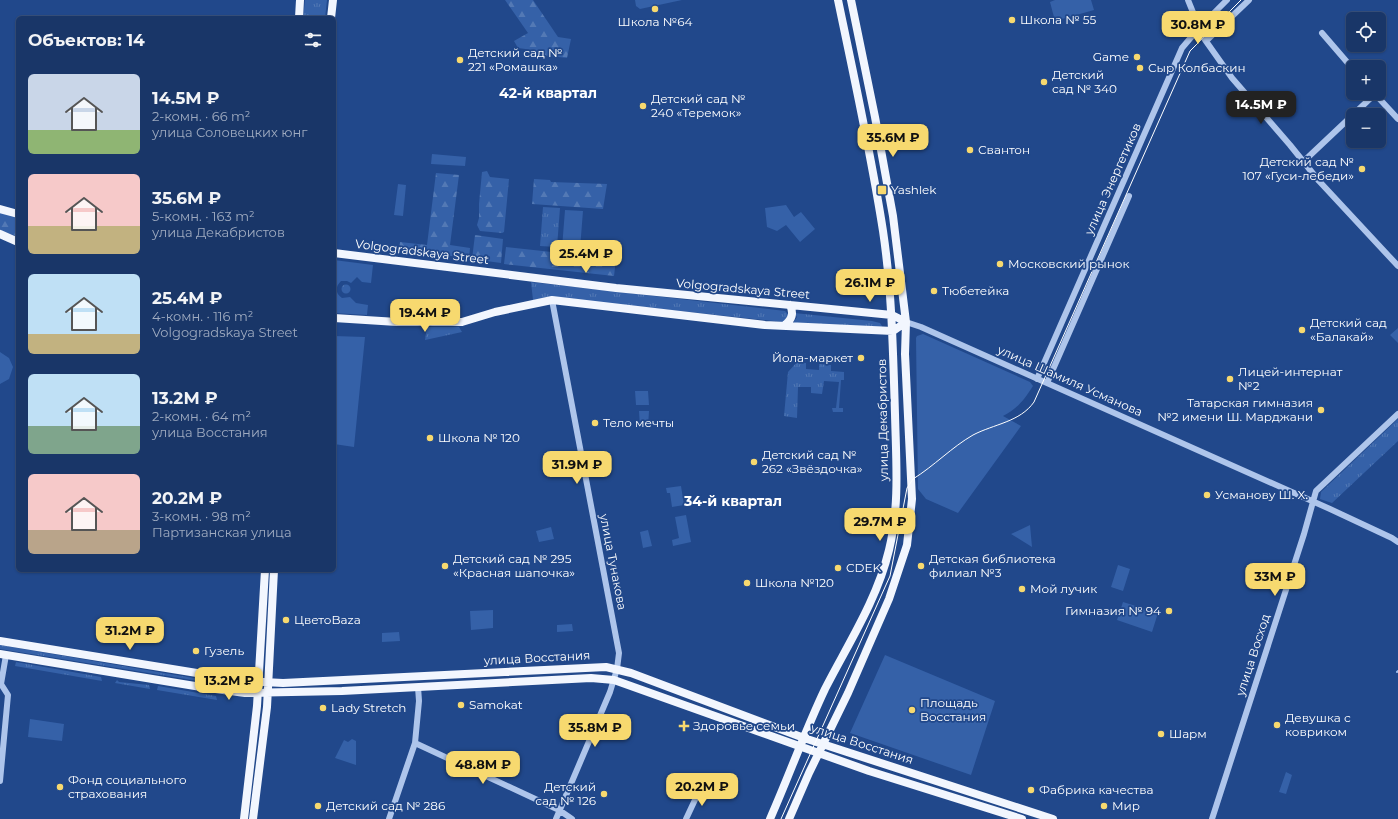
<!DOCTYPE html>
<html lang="ru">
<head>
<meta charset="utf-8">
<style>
	body { margin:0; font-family:Montserrat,sans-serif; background:#264171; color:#f1f3f6; height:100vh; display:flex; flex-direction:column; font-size:15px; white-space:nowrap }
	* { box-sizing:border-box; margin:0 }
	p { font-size:13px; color:#9fabc0 }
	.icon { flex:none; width:22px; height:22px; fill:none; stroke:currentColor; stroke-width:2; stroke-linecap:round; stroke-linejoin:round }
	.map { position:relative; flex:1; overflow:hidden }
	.details { position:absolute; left:16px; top:16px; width:320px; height:556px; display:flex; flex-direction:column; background:#193668; border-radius:6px; box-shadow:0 1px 3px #0004,0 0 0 1px #37507c }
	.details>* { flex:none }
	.buttons { position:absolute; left:1346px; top:12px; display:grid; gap:8px }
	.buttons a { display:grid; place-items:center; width:40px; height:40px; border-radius:6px; background:#193668; box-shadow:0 1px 3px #0004,0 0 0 1px #37507c; font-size:20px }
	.price { position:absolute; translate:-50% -34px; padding:0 9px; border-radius:8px; background:#f7d96f; color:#111; font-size:13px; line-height:26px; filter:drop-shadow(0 1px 2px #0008) }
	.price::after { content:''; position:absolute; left:50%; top:24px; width:12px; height:9px; margin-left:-6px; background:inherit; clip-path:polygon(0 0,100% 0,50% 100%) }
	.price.current { background:#222; color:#fff }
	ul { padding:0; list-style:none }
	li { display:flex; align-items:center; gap:12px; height:100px; padding:0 12px }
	li span { display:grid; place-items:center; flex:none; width:112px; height:80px; border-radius:6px; color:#555 }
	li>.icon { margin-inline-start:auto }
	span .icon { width:48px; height:48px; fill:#fffc; stroke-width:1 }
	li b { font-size:17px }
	h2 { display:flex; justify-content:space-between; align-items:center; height:48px; padding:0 12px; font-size:17px }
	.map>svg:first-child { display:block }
	.grass { fill:url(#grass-tufts) }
	.forest { fill:url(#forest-firs) }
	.park { fill:#3561a8 }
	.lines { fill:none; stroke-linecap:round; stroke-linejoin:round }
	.stream { stroke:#a2bfec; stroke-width:2 }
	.minor { stroke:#aec5eb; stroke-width:6 }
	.major { stroke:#f2f6fe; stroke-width:8 }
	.tram { stroke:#fff; stroke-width:1 }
	.poi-dot { fill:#f7d96f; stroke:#21488b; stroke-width:1.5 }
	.labels { text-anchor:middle; stroke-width:3.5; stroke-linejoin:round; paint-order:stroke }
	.poi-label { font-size:12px; fill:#fff; stroke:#21488b; text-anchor:start }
	.street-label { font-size:12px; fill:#fff; stroke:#21488b }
	.quarter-label { font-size:14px; font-weight:bold; fill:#fff; stroke:#21488b }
</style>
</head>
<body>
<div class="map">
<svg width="1398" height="819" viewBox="0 0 1398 819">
	<defs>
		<pattern id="grass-tufts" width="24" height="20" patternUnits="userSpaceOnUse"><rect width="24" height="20" fill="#3561a8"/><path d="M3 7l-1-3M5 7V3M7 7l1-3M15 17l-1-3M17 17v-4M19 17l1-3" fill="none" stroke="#5379b5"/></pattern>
		<pattern id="forest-firs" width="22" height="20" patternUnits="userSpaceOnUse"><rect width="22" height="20" fill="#3561a8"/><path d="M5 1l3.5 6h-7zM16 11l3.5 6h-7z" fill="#5379b5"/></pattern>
	</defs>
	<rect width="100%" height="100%" fill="#21488b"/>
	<path class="grass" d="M305,0H327L325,18H303Z
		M543,207L560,208L557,247L540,246Z
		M531,282L785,311L789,315L783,322L559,298L548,297L533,300Z
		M341.5 289a4.5 4.5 0 1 1 9 0a4.5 4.5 0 1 1-9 0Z
		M794,313L872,321L880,323L882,326L881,328L793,323L797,317Z
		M427,327H459L462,332L425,340Z
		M797,362L806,363V369L819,370V364L831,365V371L844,372V380H841L839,408H843V412H833L832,408H836L839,382L824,381L822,394L811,393V387H798L797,418L784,416L788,372Z
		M1398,419V441L1332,503L1320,499L1321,492Z
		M0,645L205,680L206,681L205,682L0,649Z
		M16,662L101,677L102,681L15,666Z
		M117,680L119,682L149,685L150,689L115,683Z
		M158,686L216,696L217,700L157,690Z"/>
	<path class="forest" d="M505,0H533L558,37L571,39L567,58L534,54L533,50L518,48L514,41L528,33Z
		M487,171L490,177L509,179L504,232L502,233L480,231L477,225L479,218V204L482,172Z
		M436,173L459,175L450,245L470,248L469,258L399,250L400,242L427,245Z
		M534,179L550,180L551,182L607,184L603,209L532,204Z
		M0,212L18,217V237L0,230Z
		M475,235L503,239L501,263L472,259Z
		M506,247L616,259L614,276L504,264Z"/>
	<path class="park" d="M635,0H682L640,9L636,6Z
		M1055,0H1091L1094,10L1055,21L1050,2Z
		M432,154L466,157L465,166L431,164Z
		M398,184L406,185L403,216L394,215Z
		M786,205L794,217L801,212L815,229L800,242L786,225L777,231L767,227L765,208Z
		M565,210L583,211L580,249L562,248Z
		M334,260L373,265L371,283L362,282L357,277L351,283L347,281H341C335,287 335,293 342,298L350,297L356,303L368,305L367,315L334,313Z
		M1398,328V343L1390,335Z
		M923,334L1030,382L1033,386C1024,400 1018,408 1003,416L1021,426L958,513L926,499L918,489L916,338L917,336Z
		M334,336L365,337L354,447L334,444Z
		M0,352L9,358L13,367L9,379L0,384Z
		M635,391H648L649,405H636Z
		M639,411H649L648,427H640Z
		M681,486L684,505L672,507L670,493H667L666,488Z
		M686,515L691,542L673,546L672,540L679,538L675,517Z
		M1030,525L1032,547L1011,534Z
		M551,527L554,539L539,542L536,531Z
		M648,530L652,546L643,548L640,532Z
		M1118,565L1130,569L1123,591L1111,587Z
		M1123,602L1158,613L1152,632L1117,620Z
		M493,610V628L471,630L470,611Z
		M572,624L573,631L557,632V625Z
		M399,632L400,641L382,642V633Z
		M885,655L995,701L971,775L850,733Z
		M30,719L64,724L62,741L28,737Z
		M352,739L356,741V765L335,758L344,740L348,742Z
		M1286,772L1292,775L1286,794L1279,792Z"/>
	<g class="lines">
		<path class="stream" d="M1397,672L1398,671"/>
		<path class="minor" d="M1188,0L1203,37L1232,78L1290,145L1319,181L1398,266
			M1322,33L1353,69
			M1206,41L1249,0
			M1374,93L1398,119
			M1304,161L1375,94
			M552,300L619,653L617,669L610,692L556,819
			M906,322L921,327L1330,509L1392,538L1398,542
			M1037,379L1182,48L1199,28L1227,0
			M1047,383L1129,196
			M415,743L559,810L572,819
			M0,781L8,695L1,684L6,655
			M389,819L415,743L419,701L418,687
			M686,819L701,787
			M1212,819L1304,534L1316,491L1398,414"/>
		<path class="major" d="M299,18L300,0
			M331,18L333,0
			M0,209L18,214
			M0,234L18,242
			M334,253L616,288L892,315L906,322
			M334,318L397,322H462L495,312L552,300L765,325L893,331L906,322
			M785,325C792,319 794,314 790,305
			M0,641L246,681L283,683L606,667L631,673L804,738L1053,819
			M0,654L201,687L245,693L342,691L591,678L614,680L869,771L1022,819
			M244,819L257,706L265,570
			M253,819L267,707L274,570
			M770,819C789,776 805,731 825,689C848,644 877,600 889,550C900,505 896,459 895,414C893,352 892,291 883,231C871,153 854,77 838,0
			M789,819L809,773L848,693L889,599L907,545L912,499L905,354L906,322L893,216L875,117L851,0"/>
		<path class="tram" d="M781,819L890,576L907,488L913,479C934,466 952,447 973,435C994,424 1020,422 1034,402L1190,51L1241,0"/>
	</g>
	<g class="poi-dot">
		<circle cx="655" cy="9" r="4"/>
		<circle cx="1012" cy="20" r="4"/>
		<circle cx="1137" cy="57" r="4"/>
		<circle cx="460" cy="60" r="4"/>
		<circle cx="1140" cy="68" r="4"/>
		<circle cx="1044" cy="82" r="4"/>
		<circle cx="643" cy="106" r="4"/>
		<circle cx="970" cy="150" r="4"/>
		<circle cx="1362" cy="169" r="4"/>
		<rect x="877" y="185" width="10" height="10" rx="2"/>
		<circle cx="1000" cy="264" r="4"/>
		<circle cx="934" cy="291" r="4"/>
		<circle cx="1302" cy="330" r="4"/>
		<circle cx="861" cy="358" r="4"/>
		<circle cx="1230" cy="379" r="4"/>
		<circle cx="1321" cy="410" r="4"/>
		<circle cx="595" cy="423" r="4"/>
		<circle cx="430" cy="438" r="4"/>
		<circle cx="754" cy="462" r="4"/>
		<circle cx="1207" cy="495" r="4"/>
		<circle cx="445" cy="566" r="4"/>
		<circle cx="921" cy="566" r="4"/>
		<circle cx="838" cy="568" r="4"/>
		<circle cx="747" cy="583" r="4"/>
		<circle cx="1022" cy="589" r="4"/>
		<circle cx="1169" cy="611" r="4"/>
		<circle cx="286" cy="620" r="4"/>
		<circle cx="196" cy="651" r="4"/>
		<circle cx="461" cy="705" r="4"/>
		<circle cx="323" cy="708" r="4"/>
		<circle cx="912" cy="710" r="4"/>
		<circle cx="1277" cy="725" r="4"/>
		<path d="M682 720h4v4h4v4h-4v4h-4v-4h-4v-4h4z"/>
		<circle cx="1161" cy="734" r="4"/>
		<circle cx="60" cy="787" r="4"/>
		<circle cx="1031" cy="790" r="4"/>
		<circle cx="604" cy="794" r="4"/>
		<circle cx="318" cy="806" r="4"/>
		<circle cx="1104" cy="806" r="4"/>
	</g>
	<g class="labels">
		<g class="poi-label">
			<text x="1020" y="24">Школа № 55</text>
			<text x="655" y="26" text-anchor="middle">Школа №64</text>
			<text x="468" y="57">Детский сад №<tspan x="468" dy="14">221 «Ромашка»</tspan></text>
			<text x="1129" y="61" text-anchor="end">Game</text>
			<text x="1148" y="72">Сыр Колбаскин</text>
			<text x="1052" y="79">Детский<tspan x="1052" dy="14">сад № 340</tspan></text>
			<text x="651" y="103">Детский сад №<tspan x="651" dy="14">240 «Теремок»</tspan></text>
			<text x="978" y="154">Свантон</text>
			<text x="1354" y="166" text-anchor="end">Детский сад №<tspan x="1354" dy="14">107 «Гуси-лебеди»</tspan></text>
			<text x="891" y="194">Yashlek</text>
			<text x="1008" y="268">Московский рынок</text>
			<text x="942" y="295">Тюбетейка</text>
			<text x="1310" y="327">Детский сад<tspan x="1310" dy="14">«Балакай»</tspan></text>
			<text x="853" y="362" text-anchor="end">Йола-маркет</text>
			<text x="1238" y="376">Лицей-интернат<tspan x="1238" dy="14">№2</tspan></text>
			<text x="1313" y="407" text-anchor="end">Татарская гимназия<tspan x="1313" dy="14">№2 имени Ш. Марджани</tspan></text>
			<text x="603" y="427">Тело мечты</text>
			<text x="438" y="442">Школа № 120</text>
			<text x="762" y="459">Детский сад №<tspan x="762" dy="14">262 «Звёздочка»</tspan></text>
			<text x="1215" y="499">Усманову Ш. Х.</text>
			<text x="453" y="563">Детский сад № 295<tspan x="453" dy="14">«Красная шапочка»</tspan></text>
			<text x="929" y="563">Детская библиотека<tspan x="929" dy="14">филиал №3</tspan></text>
			<text x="846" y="572">CDEK</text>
			<text x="755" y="587">Школа №120</text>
			<text x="1030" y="593">Мой лучик</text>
			<text x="1161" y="615" text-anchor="end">Гимназия № 94</text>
			<text x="294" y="624">ЦветоBaza</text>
			<text x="204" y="655">Гузель</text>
			<text x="920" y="707">Площадь<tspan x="920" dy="14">Восстания</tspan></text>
			<text x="469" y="709">Samokat</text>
			<text x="331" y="712">Lady Stretch</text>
			<text x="1285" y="722">Девушка с<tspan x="1285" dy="14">ковриком</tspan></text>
			<text x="693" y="730">Здоровье семьи</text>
			<text x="1169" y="738">Шарм</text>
			<text x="68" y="784">Фонд социального<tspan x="68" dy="14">страхования</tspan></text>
			<text x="596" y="791" text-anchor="end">Детский<tspan x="596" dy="14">сад № 126</tspan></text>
			<text x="1039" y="794">Фабрика качества</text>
			<text x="326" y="810">Детский сад № 286</text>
			<text x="1112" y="810">Мир</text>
		</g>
		<g class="street-label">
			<text transform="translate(1113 179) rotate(-66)" y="4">улица Энергетиков</text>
			<text transform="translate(422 252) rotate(7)" y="4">Volgogradskaya Street</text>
			<text transform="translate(743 289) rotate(5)" y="4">Volgogradskaya Street</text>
			<text transform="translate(1070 381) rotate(24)" y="4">улица Шамиля Усманова</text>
			<text transform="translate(883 420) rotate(-91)" y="4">улица Декабристов</text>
			<text transform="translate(613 562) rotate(79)" y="4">улица Тунакова</text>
			<text transform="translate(1253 655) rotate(-72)" y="4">улица Восход</text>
			<text transform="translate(537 658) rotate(-3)" y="4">улица Восстания</text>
			<text transform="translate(862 744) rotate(18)" y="4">улица Восстания</text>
		</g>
		<g class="quarter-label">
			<text x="548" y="98">42-й квартал</text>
			<text x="733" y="506">34-й квартал</text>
		</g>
	</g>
</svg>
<div class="buttons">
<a><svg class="icon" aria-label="locate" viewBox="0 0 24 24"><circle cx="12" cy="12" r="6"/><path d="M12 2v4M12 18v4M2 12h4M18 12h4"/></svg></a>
<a>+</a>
<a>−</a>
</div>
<b class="price" style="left:1198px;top:45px">30.8M ₽</b>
<b class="price current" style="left:1261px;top:125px">14.5M ₽</b>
<b class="price" style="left:893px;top:158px">35.6M ₽</b>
<b class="price" style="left:586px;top:274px">25.4M ₽</b>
<b class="price" style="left:870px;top:303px">26.1M ₽</b>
<b class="price" style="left:425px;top:333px">19.4M ₽</b>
<b class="price" style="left:577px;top:485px">31.9M ₽</b>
<b class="price" style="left:880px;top:542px">29.7M ₽</b>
<b class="price" style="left:1275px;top:597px">33M ₽</b>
<b class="price" style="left:130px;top:651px">31.2M ₽</b>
<b class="price" style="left:229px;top:701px">13.2M ₽</b>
<b class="price" style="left:595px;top:748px">35.8M ₽</b>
<b class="price" style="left:483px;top:785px">48.8M ₽</b>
<b class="price" style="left:702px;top:807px">20.2M ₽</b>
<section class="details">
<h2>Объектов: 14<svg class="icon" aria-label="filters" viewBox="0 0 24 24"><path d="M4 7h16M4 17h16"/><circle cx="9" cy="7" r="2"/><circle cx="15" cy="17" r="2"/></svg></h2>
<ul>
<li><span style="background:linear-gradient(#c9d6e8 70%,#8fb573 0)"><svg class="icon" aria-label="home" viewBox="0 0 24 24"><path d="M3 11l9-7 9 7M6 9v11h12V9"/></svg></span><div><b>14.5M ₽</b><p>2-комн. · 66 m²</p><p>улица Соловецких юнг</p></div></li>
<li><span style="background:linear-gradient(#f6c9c9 65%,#c2b280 0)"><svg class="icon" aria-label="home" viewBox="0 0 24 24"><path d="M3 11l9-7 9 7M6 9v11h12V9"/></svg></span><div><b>35.6M ₽</b><p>5-комн. · 163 m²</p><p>улица Декабристов</p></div></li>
<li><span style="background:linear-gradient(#bfe0f5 75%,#c2b280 0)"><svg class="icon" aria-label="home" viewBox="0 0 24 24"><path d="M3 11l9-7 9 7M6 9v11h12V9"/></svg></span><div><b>25.4M ₽</b><p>4-комн. · 116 m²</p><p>Volgogradskaya Street</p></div></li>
<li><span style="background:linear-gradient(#bfe0f5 65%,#7fa58c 0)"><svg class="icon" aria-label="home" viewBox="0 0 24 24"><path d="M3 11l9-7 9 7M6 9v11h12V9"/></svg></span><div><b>13.2M ₽</b><p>2-комн. · 64 m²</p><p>улица Восстания</p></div></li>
<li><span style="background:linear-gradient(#f6c9c9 70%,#b9a48a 0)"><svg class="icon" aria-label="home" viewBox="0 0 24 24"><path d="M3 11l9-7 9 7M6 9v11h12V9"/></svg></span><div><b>20.2M ₽</b><p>3-комн. · 98 m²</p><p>Партизанская улица</p></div></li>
</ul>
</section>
</div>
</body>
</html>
